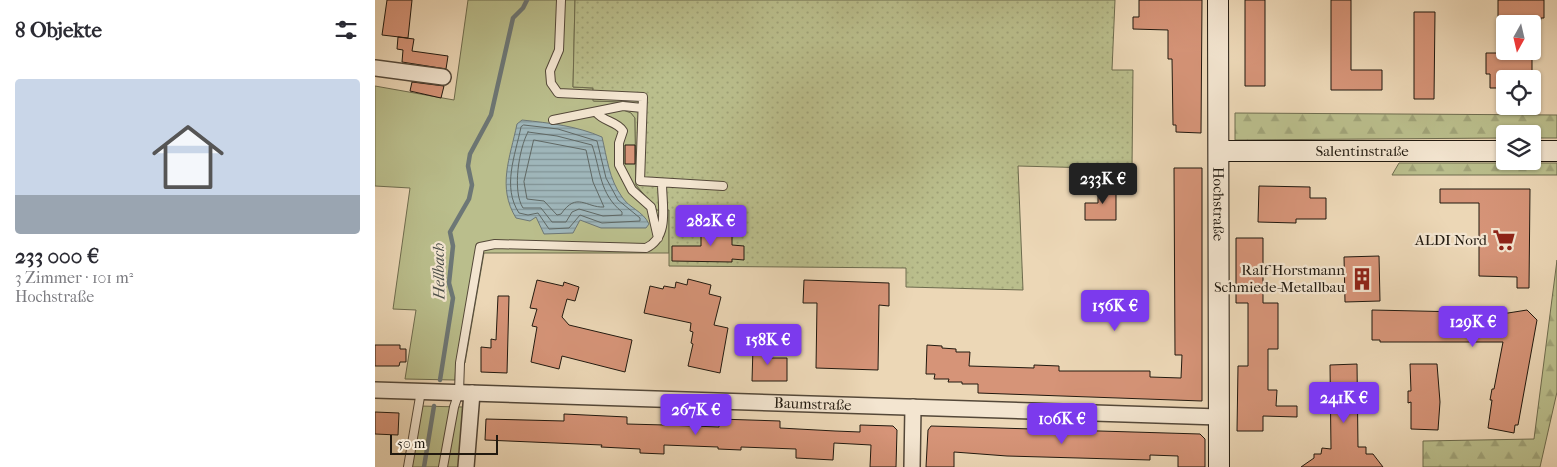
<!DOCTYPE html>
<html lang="de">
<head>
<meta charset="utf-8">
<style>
	body { margin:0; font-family:"IM FELL French Canon",serif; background:#f2f2f3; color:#2b2b33; height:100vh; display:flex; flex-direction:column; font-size:19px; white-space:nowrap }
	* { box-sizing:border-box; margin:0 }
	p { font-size:16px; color:#7c7c81 }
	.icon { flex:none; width:28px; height:28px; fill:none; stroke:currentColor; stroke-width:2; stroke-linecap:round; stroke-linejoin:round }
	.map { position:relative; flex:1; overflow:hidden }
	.details { display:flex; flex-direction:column; background:#fff; width:375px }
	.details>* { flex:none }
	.needle { width:32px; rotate:188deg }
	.buttons { position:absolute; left:1121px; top:15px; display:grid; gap:10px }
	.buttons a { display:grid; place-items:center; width:45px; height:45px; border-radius:5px; background:#fff; box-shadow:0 1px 4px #0004; font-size:25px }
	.scale { position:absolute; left:15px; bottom:12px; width:108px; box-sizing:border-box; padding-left:5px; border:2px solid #21190f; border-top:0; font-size:14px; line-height:18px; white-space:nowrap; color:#21190f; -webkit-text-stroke:4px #f3e5d0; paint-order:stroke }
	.price { position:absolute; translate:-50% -42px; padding:0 11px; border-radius:5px; background:#7c3aed; color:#fff; font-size:16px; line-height:32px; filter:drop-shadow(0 1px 2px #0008) }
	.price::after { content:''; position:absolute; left:50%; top:30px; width:15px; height:11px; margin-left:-8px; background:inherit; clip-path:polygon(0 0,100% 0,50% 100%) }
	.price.on { background:#222; color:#fff }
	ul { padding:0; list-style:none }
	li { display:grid; align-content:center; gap:10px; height:265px; padding:0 15px }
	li+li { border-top:1px solid #e1e1e2 }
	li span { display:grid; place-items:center; height:155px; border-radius:5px; color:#555 }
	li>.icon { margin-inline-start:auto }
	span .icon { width:90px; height:90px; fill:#fffc; stroke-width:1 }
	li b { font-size:21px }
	h2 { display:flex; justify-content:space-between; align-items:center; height:60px; padding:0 15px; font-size:21px }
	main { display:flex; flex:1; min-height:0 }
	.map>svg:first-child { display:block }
	.green { fill:#babe8c; stroke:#6e6c4e }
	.forest { fill:url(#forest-firs); stroke:#6e6c4e }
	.garden { fill:url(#garden-dots); stroke:#6e6c4e }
	.water { fill:url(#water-rules); stroke:#6d7776 }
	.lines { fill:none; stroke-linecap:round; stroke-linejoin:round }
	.shore { stroke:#606864; stroke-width:1 }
	.stream { stroke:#6d7776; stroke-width:4.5 }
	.building { fill:#d69478; stroke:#21190f }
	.lane-casing { stroke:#544839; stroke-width:10 }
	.street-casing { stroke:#544839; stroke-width:18 }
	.secondary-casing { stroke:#21190f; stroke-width:22 }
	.lane { stroke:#f3e5d0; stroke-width:8 }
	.street { stroke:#f3e5d0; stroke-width:15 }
	.secondary { stroke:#f3e5d0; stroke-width:20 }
	.labels { text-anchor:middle; stroke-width:4.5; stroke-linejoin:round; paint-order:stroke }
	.street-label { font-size:15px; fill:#21190f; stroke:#f3e5d0 }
	.poi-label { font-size:15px; fill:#21190f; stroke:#f3e5d0; text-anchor:end }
	.water-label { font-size:16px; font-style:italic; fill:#4d504b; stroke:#f3e5d0 }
</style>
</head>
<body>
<main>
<section class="details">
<h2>8 Objekte<svg class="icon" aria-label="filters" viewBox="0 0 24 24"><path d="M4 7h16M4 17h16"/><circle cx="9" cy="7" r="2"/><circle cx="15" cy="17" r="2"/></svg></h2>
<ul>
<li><span style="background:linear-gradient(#c9d6e8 75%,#9aa5b1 0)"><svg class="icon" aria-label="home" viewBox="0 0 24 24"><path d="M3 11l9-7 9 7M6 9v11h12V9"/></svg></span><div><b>233 000 €</b><p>3 Zimmer · 101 m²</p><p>Hochstraße</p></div></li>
</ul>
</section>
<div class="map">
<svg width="1182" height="467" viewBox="0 0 1182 467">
	<defs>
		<pattern id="forest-firs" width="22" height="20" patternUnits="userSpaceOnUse" patternTransform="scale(1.25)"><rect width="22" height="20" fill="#babe8c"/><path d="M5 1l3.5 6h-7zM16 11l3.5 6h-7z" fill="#a0a378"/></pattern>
		<pattern id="garden-dots" width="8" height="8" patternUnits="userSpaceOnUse" patternTransform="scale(1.25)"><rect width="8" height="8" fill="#babe8c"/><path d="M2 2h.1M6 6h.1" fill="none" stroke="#a0a378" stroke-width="1.8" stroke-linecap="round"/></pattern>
		<pattern id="water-rules" width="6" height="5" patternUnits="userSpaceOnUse" patternTransform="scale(1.25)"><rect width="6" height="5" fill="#9fb6ba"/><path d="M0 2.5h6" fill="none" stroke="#819396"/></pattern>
	</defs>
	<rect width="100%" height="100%" fill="#ecd7b6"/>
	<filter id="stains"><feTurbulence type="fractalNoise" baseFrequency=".004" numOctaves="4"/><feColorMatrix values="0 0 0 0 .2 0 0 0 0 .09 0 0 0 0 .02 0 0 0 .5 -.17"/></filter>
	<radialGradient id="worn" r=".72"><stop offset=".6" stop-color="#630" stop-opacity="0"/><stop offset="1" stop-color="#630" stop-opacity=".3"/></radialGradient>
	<path class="green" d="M93,0H200L198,87L218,88L219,101L248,102L260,118L261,185L282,210H294V253H109L90,363H81L80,380L30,379L41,310L18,309L35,188L0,186V86L79,100Z
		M44,406L88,407L84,467H29Z"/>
	<path class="forest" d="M860,113L1182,115V138H1158V134H1130V138L860,140Z
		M1024,163H1182V175H1017Z
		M1182,260V392L1165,467H1048V441L1159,439Z"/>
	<path class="garden" d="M200,0H740L737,70H758L757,169L643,166L648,290L531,287V268L294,266V210H282L261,185L260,118L256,113L248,110L247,102L218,101V88L198,87Z"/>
	<path class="water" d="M147,120C175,123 202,126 227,137C232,158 234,179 247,197C254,208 268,211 274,224L271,228H226L205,220L198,233L169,234L161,217L155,221L141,218C122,187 135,158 142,124Z"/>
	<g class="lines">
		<path class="shore" d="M149,125L183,129L222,141L231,178L243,200L265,218V221L227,223L205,215L194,228L174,229L163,213L153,215L144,213C127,187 140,156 146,127Z
			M153,132L182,136L217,145C226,171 224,193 247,212V215L228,216L204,209L197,212L191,222H177L166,208H148C137,191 144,148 153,132Z
			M159,140L211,150L218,182L229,207C211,208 202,191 186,214L182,215L169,201L152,199L149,182Z"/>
		<path class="stream" d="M65,380L78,298L74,283L78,246L75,232L94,199L97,185L93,166L95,154L116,115L138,18L148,8L152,0
			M49,467L59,406"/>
	</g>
	<path class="building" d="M12,0H37L33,38L7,35Z
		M764,0H827L826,133L801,132V125H798L797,59H793V30L758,29V17H764Z
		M870,0H890V86H870Z
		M956,0H976V70H1007V90H956Z
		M1123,0H1169V18H1166L1165,24H1127V19H1123Z
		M1039,12H1060L1059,99H1039Z
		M23,37L39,39L37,51L73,56L71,69L27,62L28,50L22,49Z
		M1111,53H1122V56H1145V53H1157V73H1153V79H1130V88H1115V74H1111Z
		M37,82L69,86L66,98L35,91Z
		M250,145H260V164H250Z
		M799,168H827V401L603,393V384H587V382H573L574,379H559L560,374H551L552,345L567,346V348L581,349V352H595L594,366L659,368V365L684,366V371H775V377L806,378L807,355H800Z
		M723,185H741V220H710V203H723Z
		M884,186L935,187V198H951V219H921V223L883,222Z
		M1065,189H1155L1154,288H1142V277L1104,276V203H1065Z
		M346,222H357V245L369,246V260L357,259V262L297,261V246H326V228L346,229Z
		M861,238H888V303H903V349H893V390H902L901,406H922V417L888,416V431H862L863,366H873V303H861Z
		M1004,256L1005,301L970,302L969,257Z
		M313,279L336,285L334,294L346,297L339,325L353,328L345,373L313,366L318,344L316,343L318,332L315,331L316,323L269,313L275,286L288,289L289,286L300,288L301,282L312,285Z
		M162,280L188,286L189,282L204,287L200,301L192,299L187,317L194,325L257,340L250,372L187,356L184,369L156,362L162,327L157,326L162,309L155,308Z
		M429,280L514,283V306L504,305L503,370L441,368L442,303H428Z
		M123,296H134L132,373L106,372V347L116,348V339L121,340Z
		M997,310L1133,313L1152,310L1162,320L1143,425H1140L1139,433L1113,428L1117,400H1115L1117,389H1119L1128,342H1005V340H997Z
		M0,345H25V349H31V362H25L24,366H0Z
		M378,347H394V358H412V381H377Z
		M982,364L983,447H991V454H998L1008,467H926L939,458V454H946L947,448L956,449L955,365Z
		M1035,364H1062L1065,402L1063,430L1036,429V402L1033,403V391H1036Z
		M0,412L24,413L23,435L0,434Z
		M189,414L252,417V424L290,425L344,427V419L405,421V428L460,431L485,432V425L518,426L522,430L521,467H495L496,445L459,443L458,460L421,458V449L366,447V450L343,449V447L289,445V454L265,453V449L226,447L227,445L110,440L111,419L189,421Z
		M556,426L825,434L830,439V467H803V456L775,455V460L632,456L579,452V467H551L553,430Z"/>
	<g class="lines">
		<defs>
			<path id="lane" d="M186,0L184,50L175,71L176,83L183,93L268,97L265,181L348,186
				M221,112C228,122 242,121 248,131L244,143V165L257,190L276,207L283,238
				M178,120L248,106L267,108
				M33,467L46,391
				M68,467L79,407L84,392L85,363L105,247L120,244L271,248C295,237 287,205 287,183"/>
			<g id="street">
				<path d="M0,68L68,77"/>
				<path id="s1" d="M0,390L844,417"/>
				<path d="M91,467L97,393"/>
				<path d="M537,467L538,407"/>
			</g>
			<g id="secondary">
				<path id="s2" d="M843,0L844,467"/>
				<path id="s3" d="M845,151H1130"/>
				<path d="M1158,151H1182"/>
			</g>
		</defs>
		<use href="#lane" class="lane-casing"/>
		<use href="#street" class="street-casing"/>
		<use href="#secondary" class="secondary-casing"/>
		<use href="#lane" class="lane"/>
		<use href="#street" class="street"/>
		<use href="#secondary" class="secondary"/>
	</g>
	<defs>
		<symbol id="supermarket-bare" viewBox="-9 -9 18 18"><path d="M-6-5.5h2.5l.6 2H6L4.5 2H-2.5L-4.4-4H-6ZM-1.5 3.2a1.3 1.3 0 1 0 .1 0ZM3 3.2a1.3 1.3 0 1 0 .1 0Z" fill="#8f2418" stroke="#f3e5d0" stroke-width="2.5" paint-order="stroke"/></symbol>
		<symbol id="building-bare" viewBox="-9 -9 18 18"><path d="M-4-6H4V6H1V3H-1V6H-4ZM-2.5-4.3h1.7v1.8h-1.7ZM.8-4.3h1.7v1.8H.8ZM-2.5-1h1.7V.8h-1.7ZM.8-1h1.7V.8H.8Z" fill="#8f2418" stroke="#f3e5d0" stroke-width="2.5" paint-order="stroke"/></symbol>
	</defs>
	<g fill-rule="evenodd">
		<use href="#supermarket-bare" x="1113" y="224" width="32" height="32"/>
		<use href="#building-bare" x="971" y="263" width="32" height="32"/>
	</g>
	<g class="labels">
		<g class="street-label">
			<text dy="5" stroke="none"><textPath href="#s3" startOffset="142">Salentinstraße</textPath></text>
			<text dy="5" stroke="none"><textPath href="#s2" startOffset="204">Hochstraße</textPath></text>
			<text dy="5" stroke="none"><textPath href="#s1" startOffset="438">Baumstraße</textPath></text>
		</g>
		<g class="poi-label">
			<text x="1112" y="245">ALDI Nord</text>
			<text x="970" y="275">Ralf Horstmann<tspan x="970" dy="17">Schmiede-Metallbau</tspan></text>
		</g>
		<g class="water-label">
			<text transform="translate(63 271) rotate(-91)" y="6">Hellbach</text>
		</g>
	</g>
	<rect width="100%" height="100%" filter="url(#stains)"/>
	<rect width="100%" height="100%" fill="url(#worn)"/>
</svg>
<div class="buttons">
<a><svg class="needle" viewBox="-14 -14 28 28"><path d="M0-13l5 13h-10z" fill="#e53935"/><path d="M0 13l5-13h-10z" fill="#7c7c81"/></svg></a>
<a><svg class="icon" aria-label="locate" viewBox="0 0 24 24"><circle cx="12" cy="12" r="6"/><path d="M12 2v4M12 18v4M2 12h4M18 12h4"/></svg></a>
<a><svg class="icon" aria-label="layers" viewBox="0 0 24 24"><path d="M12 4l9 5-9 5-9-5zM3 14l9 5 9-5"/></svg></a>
</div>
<div class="scale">50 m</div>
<b class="price on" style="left:728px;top:205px">233K €</b>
<b class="price" style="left:336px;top:247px">282K €</b>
<b class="price" style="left:740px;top:332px">156K €</b>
<b class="price" style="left:1098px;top:348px">129K €</b>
<b class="price" style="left:393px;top:366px">158K €</b>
<b class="price" style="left:969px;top:424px">241K €</b>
<b class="price" style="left:321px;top:436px">267K €</b>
<b class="price" style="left:687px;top:445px">106K €</b>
</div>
</main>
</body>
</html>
